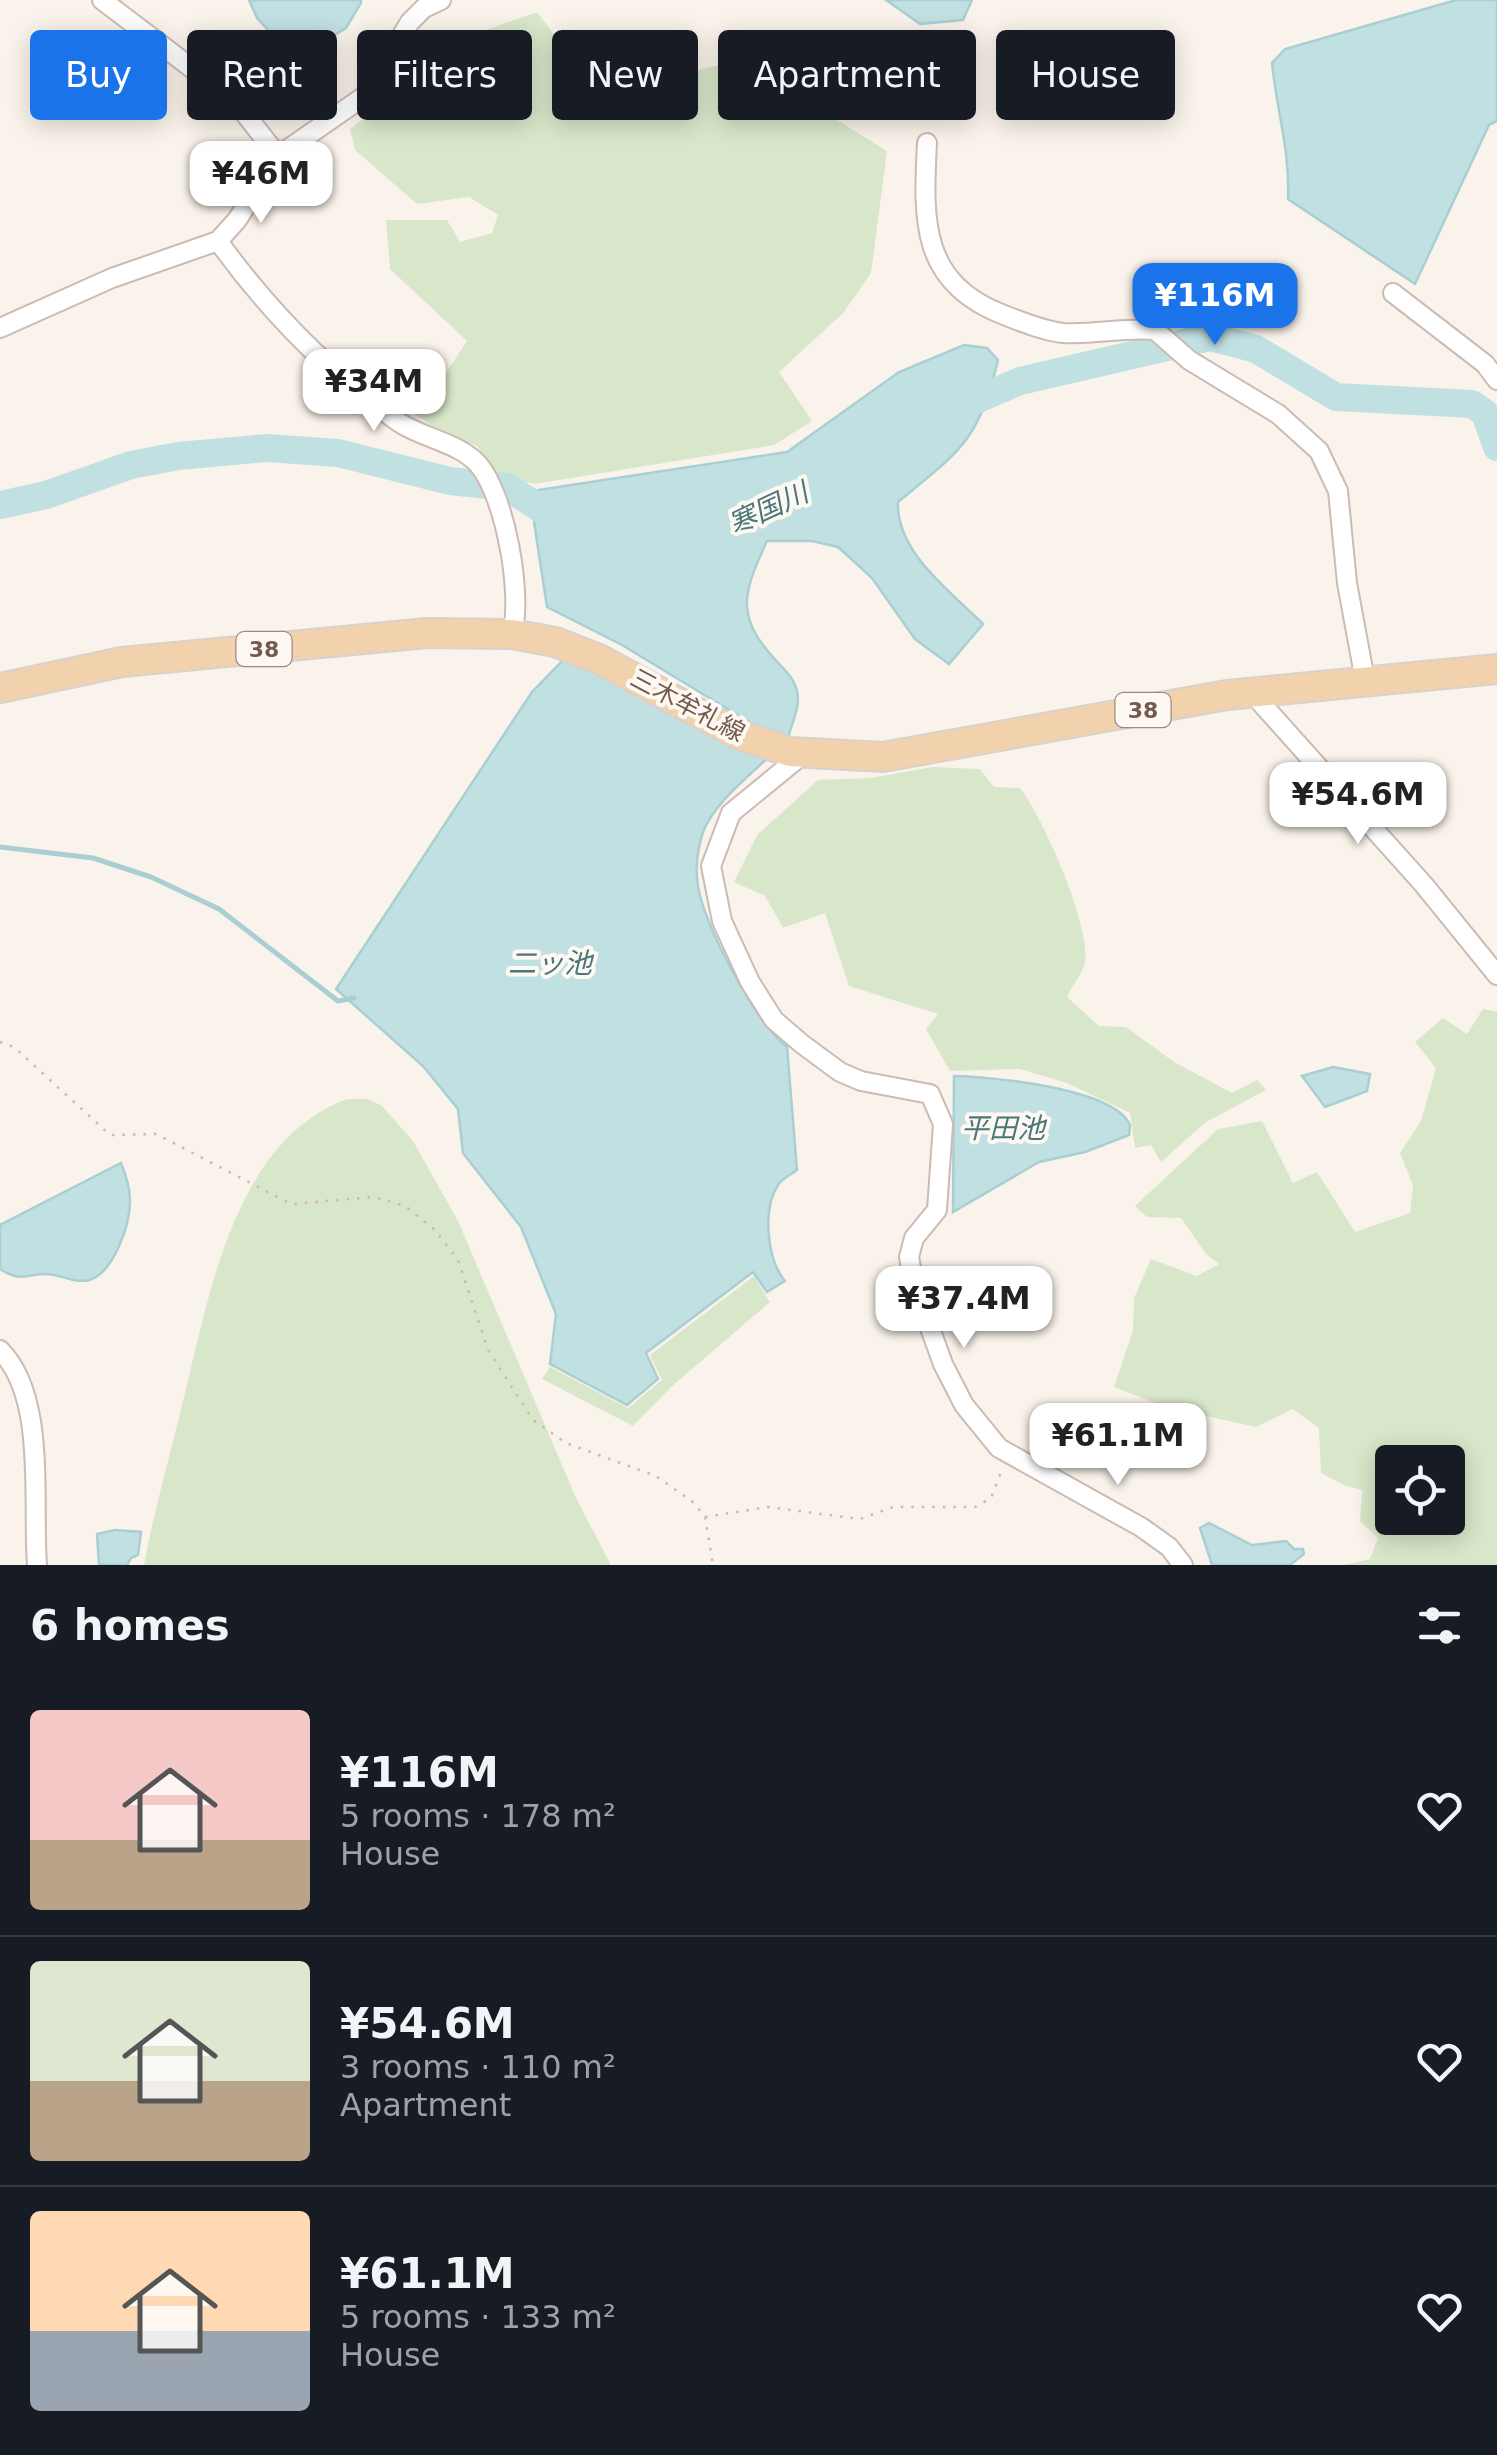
<!DOCTYPE html>
<html lang="en">
<head>
<meta charset="utf-8">
<style>
	body { margin:0; font-family:"DejaVu Sans","Noto Sans JP",sans-serif; background:#20242c; color:#f1f3f6; height:100vh; display:flex; flex-direction:column; font-size:38px; white-space:nowrap }
	* { box-sizing:border-box; margin:0 }
	p { font-size:32px; color:#9ea1a6 }
	.icon { flex:none; width:55px; height:55px; fill:none; stroke:currentColor; stroke-width:2; stroke-linecap:round; stroke-linejoin:round }
	.map { position:relative; height:1565px; overflow:hidden }
	.sheet { display:flex; flex-direction:column; background:#171b24; flex:1 }
	.sheet>* { flex:none }
	.top-card { position:absolute; left:30px; top:30px; width:1438px; height:90px; display:flex; gap:20px }
	.tools { position:absolute; left:1375px; top:1445px; display:grid; gap:20px }
	.tools a { display:grid; place-items:center; width:90px; height:90px; border-radius:10px; background:#171b24; box-shadow:0 5px 25px #0003; font-size:50px }
	.price { position:absolute; translate:-50% -85px; padding:0 22px; border-radius:20px; background:#fff; color:#222; font-size:32px; line-height:65px; filter:drop-shadow(0 2px 5px #0008) }
	.price::after { content:''; position:absolute; left:50%; top:60px; width:30px; height:22px; margin-left:-15px; background:inherit; clip-path:polygon(0 0,100% 0,50% 100%) }
	.price.active { background:#1a73e8; color:#fff }
	ul { padding:0; list-style:none }
	li { display:flex; align-items:center; gap:30px; height:250px; padding:0 30px }
	li+li { border-top:2px solid #363941 }
	li span { display:grid; place-items:center; flex:none; width:280px; height:200px; border-radius:10px; color:#555 }
	li>.icon { margin-inline-start:auto }
	span .icon { width:120px; height:120px; fill:#fffc; stroke-width:1 }
	li b { font-size:42px }
	h2 { display:flex; justify-content:space-between; align-items:center; height:120px; padding:0 30px; font-size:42px }
	.pill { padding:0 35px; border-radius:10px; background:#171b24; box-shadow:0 5px 25px #0003; font-size:35px; line-height:90px }
	.pill.active { background:#1a73e8; color:#fff }
	.map>svg:first-child { display:block }
	.green { fill:#d8e7ca; fill-rule:evenodd }
	.water { fill:#c1e0e2; stroke:#a9cfd3; stroke-width:2.5 }
	.lines { fill:none; stroke-linecap:round; stroke-linejoin:round }
	.stream { stroke:#a9cfd3; stroke-width:5 }
	.river { stroke:#c1e0e2; stroke-width:28 }
	.street-casing { stroke:#ccbbb2; stroke-width:22 }
	.primary-casing { stroke:#d8d1ce; stroke-width:32 }
	.path { stroke:#d2b6a8; stroke-width:2.5; stroke-dasharray:2.5 8; stroke-linecap:butt }
	.street { stroke:#fff; stroke-width:18 }
	.primary { stroke:#f1d2ac; stroke-width:28 }
	.labels { text-anchor:middle; stroke-width:8; stroke-linejoin:round; paint-order:stroke }
	.shield { fill:#fdf8f1; stroke:#9c8981; stroke-width:2.5 }
	.shield-label { font-size:22px; font-weight:bold; fill:#735a51 }
	.street-label { font-size:25px; fill:#735a51; stroke:#fdf8f1 }
	.water-label { font-size:28px; font-style:italic; fill:#49777c; stroke:#fdf8f1 }
</style>
</head>
<body>
<div class="map">
<svg width="1497" height="1565" viewBox="0 0 1497 1565">
	<rect width="100%" height="100%" fill="#faf3eb"/>
	<path class="green" d="M537,12L583,73L653,52L693,71L720,65L759,72L887,151L871,273L844,312L779,372L812,421L774,445L534,484L494,474L477,446L440,432L383,391L404,377L436,388L467,341L390,269L386,220H447L460,242L492,233L498,215L469,197L417,204L355,150L350,129L438,64L447,44Z
		M932,767L980,769L994,787L1020,788C1042,815 1092,928 1085,962C1082,974 1072,986 1067,997L1099,1026L1126,1027L1174,1062L1232,1093L1257,1080L1266,1090L1206,1122L1161,1162L1151,1145L1135,1148L1130,1113L1067,1083L1020,1069L950,1071L926,1029L938,1014L849,986L825,913L783,928L765,896L734,882L757,835L818,780L871,778Z
		M1483,1009L1497,1012V1565H1343L1370,1559L1378,1538L1360,1521L1362,1490L1346,1486L1321,1473L1319,1428L1293,1409L1256,1427L1169,1408L1114,1387L1133,1330L1134,1298L1151,1259L1197,1276L1219,1264L1206,1254L1181,1218L1147,1217L1135,1206L1218,1129L1262,1121L1293,1183L1317,1172L1355,1232L1410,1213L1413,1185L1400,1153L1421,1121L1436,1068L1415,1042L1443,1018L1467,1034ZM1392,1462H1448V1518H1392Z
		M347,1099H368L382,1106L413,1141L458,1221L576,1498L611,1565H144C154,1510 170,1456 183,1401C209,1298 233,1141 347,1099Z
		M754,1276L770,1302L671,1387L633,1426L542,1379L550,1367L628,1408L662,1380L650,1355Z"/>
	<path class="water" d="M249,0H361V3L346,28L295,59L257,18Z
		M886,0H972L963,20L920,24Z
		M1456,0H1497V121L1489,125L1415,284L1288,199C1290,149 1277,113 1272,63L1285,49Z
		M964,345L987,348L998,360C978,442 961,450 898,502C896,552 950,591 983,624L949,664L915,639L872,578L838,547L812,541H767C741,597 735,618 781,666C790,675 798,685 798,699C798,711 791,726 788,738L759,728L622,645L547,607L534,522L538,490L787,452L899,372Z
		M570,653L775,751C751,775 716,800 703,832C697,850 695,867 698,886C703,924 757,1025 787,1047L797,1170C790,1175 782,1179 778,1185C762,1209 767,1260 785,1281L767,1292L753,1272L646,1353L658,1379L627,1405L550,1364L556,1314L521,1227L463,1153L458,1109L423,1066L336,989L532,692Z
		M1333,1067L1370,1074L1367,1091L1325,1107L1302,1076Z
		M954,1076C992,1077 1114,1088 1130,1125L1129,1135L1085,1152L1039,1162L953,1212Z
		M121,1163C126,1175 130,1188 130,1201C130,1224 114,1273 89,1280C73,1284 59,1273 44,1274C23,1275 21,1282 0,1269V1225Z
		M1209,1523L1252,1545L1286,1541L1294,1549H1303L1304,1554L1290,1565H1212L1200,1528Z
		M115,1530L141,1532L138,1555L131,1558L127,1565H99L97,1534Z"/>
	<g class="lines">
		<path class="stream" d="M0,847L93,858L151,877L219,909L338,1001L354,998"/>
		<path class="river" d="M957,408L1020,381L1210,337L1256,349L1336,397L1472,404L1485,413L1497,447
			M0,505L46,495L131,465L178,456L267,448L338,453L450,481L507,487L565,524"/>
		<defs>
			<path id="street" d="M102,0L235,101L278,156
				M927,143C923,220 920,283 1004,315C1022,322 1044,331 1063,333C1094,335 1125,327 1155,330L1189,360L1278,414L1319,451L1338,491L1347,583L1365,680
				M218,241C267,309 329,372 397,421C421,438 458,442 478,464C505,495 523,594 512,634
				M1393,293L1485,364L1497,380
				M0,328L112,278L218,241L237,220L278,156L366,95L410,22L424,8L441,0
				M1252,693L1424,885L1497,975
				M802,755L731,813L711,866L722,921L750,982L774,1020L802,1044L840,1072L861,1081L930,1094L943,1124L937,1210L914,1238L909,1257L914,1284L943,1364L964,1405L999,1448L1141,1527L1169,1547L1183,1565
				M0,1350C47,1397 32,1502 37,1565"/>
			<path id="primary" d="M0,688L122,662L427,633L512,634L555,642L599,659L737,734L790,752L883,757L1227,695L1497,669"/>
		</defs>
		<use href="#street" class="street-casing"/>
		<use href="#primary" class="primary-casing"/>
		<path class="path" d="M0,1042L14,1047L110,1135L156,1134L291,1204L374,1197L405,1206L435,1230L458,1260L488,1350L533,1420L566,1443L656,1476L694,1503L705,1517L713,1565
			M705,1517L768,1507L860,1519L893,1507H975L991,1498L1002,1470"/>
		<use href="#street" class="street"/>
		<use href="#primary" class="primary"/>
	</g>
	<g class="labels">
		<g class="shield">
			<rect x="236.5" y="632" width="55" height="34" rx="8"/>
			<rect x="1115.5" y="693" width="55" height="34" rx="8"/>
		</g>
		<g class="shield-label">
			<text x="264" y="657">38</text>
			<text x="1143" y="718">38</text>
		</g>
		<g class="street-label">
			<text transform="translate(688 705) rotate(28)" y="9">三木牟礼線</text>
		</g>
		<g class="water-label">
			<text transform="translate(768 508) rotate(-25)" y="10">寒国川</text>
			<text x="550" y="973">二ッ池</text>
			<text x="1003" y="1138">平田池</text>
		</g>
	</g>
</svg>
<div class="tools">
<a><svg class="icon" aria-label="locate" viewBox="0 0 24 24"><circle cx="12" cy="12" r="6"/><path d="M12 2v4M12 18v4M2 12h4M18 12h4"/></svg></a>
</div>
<b class="price" style="left:261px;top:226px">¥46M</b>
<b class="price active" style="left:1215px;top:348px">¥116M</b>
<b class="price" style="left:374px;top:434px">¥34M</b>
<b class="price" style="left:1358px;top:847px">¥54.6M</b>
<b class="price" style="left:964px;top:1351px">¥37.4M</b>
<b class="price" style="left:1118px;top:1488px">¥61.1M</b>
<div class="top-card">
<a class="pill active">Buy</a>
<a class="pill">Rent</a>
<a class="pill">Filters</a>
<a class="pill">New</a>
<a class="pill">Apartment</a>
<a class="pill">House</a>
</div>
</div>
<section class="sheet">
<h2>6 homes<svg class="icon" aria-label="filters" viewBox="0 0 24 24"><path d="M4 7h16M4 17h16"/><circle cx="9" cy="7" r="2"/><circle cx="15" cy="17" r="2"/></svg></h2>
<ul>
<li><span style="background:linear-gradient(#f6c9c9 65%,#b9a48a 0)"><svg class="icon" aria-label="home" viewBox="0 0 24 24"><path d="M3 11l9-7 9 7M6 9v11h12V9"/></svg></span><div><b>¥116M</b><p>5 rooms · 178 m²</p><p>House</p></div><svg class="icon" aria-label="heart" viewBox="0 0 24 24"><path d="M12 20l-8-8c-3-5 5-10 8-4 3-6 11-1 8 4z"/></svg></li>
<li><span style="background:linear-gradient(#dfe7d0 60%,#b9a48a 0)"><svg class="icon" aria-label="home" viewBox="0 0 24 24"><path d="M3 11l9-7 9 7M6 9v11h12V9"/></svg></span><div><b>¥54.6M</b><p>3 rooms · 110 m²</p><p>Apartment</p></div><svg class="icon" aria-label="heart" viewBox="0 0 24 24"><path d="M12 20l-8-8c-3-5 5-10 8-4 3-6 11-1 8 4z"/></svg></li>
<li><span style="background:linear-gradient(#ffd9b3 60%,#9aa5b1 0)"><svg class="icon" aria-label="home" viewBox="0 0 24 24"><path d="M3 11l9-7 9 7M6 9v11h12V9"/></svg></span><div><b>¥61.1M</b><p>5 rooms · 133 m²</p><p>House</p></div><svg class="icon" aria-label="heart" viewBox="0 0 24 24"><path d="M12 20l-8-8c-3-5 5-10 8-4 3-6 11-1 8 4z"/></svg></li>
</ul>
</section>
</body>
</html>
